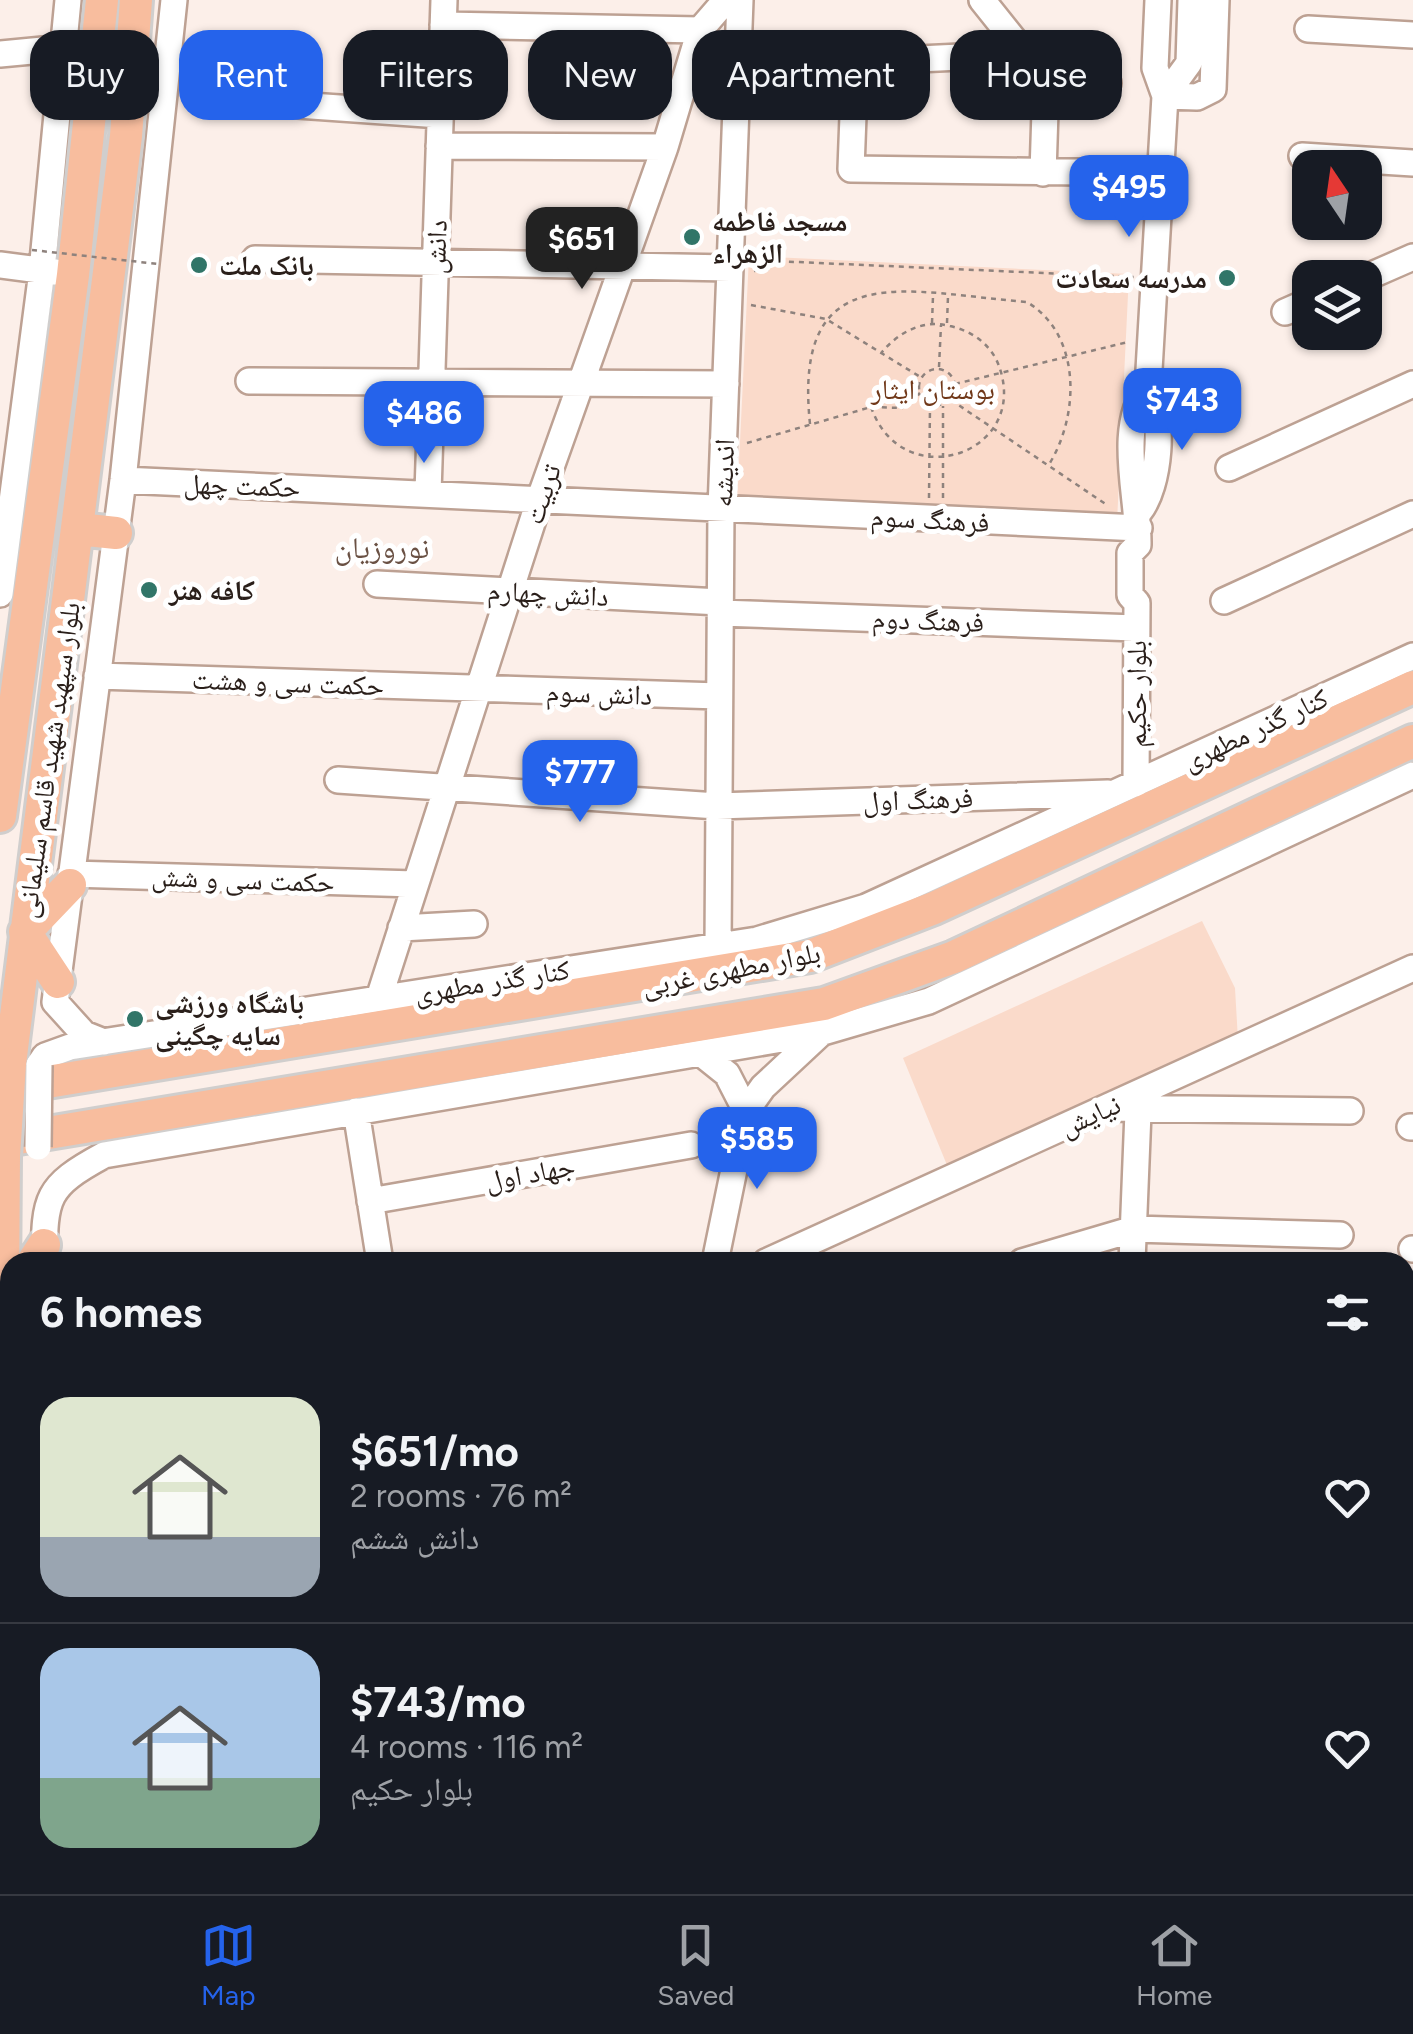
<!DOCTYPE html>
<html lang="en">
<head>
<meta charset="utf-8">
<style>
	body { margin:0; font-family:Figtree,"Noto Naskh Arabic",sans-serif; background:#242831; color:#f1f3f6; height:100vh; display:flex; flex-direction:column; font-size:38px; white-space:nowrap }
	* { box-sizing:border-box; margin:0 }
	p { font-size:32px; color:#9ea1a6 }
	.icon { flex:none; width:55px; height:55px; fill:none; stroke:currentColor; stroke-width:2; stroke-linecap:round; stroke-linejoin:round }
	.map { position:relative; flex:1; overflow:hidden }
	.panel { position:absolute; left:0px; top:1252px; width:1415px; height:642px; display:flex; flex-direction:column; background:#171b24; border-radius:30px 30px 0 0; box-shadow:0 2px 8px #0004 }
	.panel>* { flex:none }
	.hud { position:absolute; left:30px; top:30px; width:1355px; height:90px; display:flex; gap:20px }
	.needle { width:65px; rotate:347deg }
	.buttons { position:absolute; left:1292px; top:150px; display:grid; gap:20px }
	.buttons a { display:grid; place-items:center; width:90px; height:90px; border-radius:20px; background:#171b24; box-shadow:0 2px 8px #0004; font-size:50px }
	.price { position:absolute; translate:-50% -85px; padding:0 22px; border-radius:20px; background:#2563eb; color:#fff; font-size:32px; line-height:65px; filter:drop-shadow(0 2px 5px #0008) }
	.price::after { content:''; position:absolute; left:50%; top:60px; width:30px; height:22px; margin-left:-15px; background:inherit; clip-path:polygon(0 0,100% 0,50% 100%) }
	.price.active { background:#222; color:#fff }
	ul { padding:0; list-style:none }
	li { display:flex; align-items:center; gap:30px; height:250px; padding:0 40px }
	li+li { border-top:2px solid #363941 }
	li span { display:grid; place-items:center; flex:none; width:280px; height:200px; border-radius:30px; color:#555 }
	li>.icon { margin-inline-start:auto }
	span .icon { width:120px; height:120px; fill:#fffc; stroke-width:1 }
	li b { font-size:42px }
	h2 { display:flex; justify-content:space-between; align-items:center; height:120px; padding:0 40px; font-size:42px }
	.tag { padding:0 35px; border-radius:30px; background:#171b24; box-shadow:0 2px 8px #0004; font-size:35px; line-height:90px }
	.tag.active { background:#2563eb; color:#fff }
	.dock { display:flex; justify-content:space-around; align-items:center; height:140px; border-top:2px solid #363941; background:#171b24; font-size:28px; color:#9ea1a6 }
	.dock a { display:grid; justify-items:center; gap:5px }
	.dock .active { color:#2563eb }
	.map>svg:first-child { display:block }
	.green { fill:#fadaca }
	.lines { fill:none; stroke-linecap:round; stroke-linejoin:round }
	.canal { stroke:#e3b7a1; stroke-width:18 }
	.minor-casing { stroke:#bda193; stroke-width:30 }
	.major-casing { stroke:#d0cecd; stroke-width:38 }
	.path { stroke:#8e827d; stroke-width:2.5; stroke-dasharray:5 5; stroke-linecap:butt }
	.minor { stroke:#fff; stroke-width:25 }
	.major { stroke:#f8bd9e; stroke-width:32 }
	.minor-bridge-casing { stroke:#bda193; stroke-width:30; stroke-linecap:butt }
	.major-bridge-casing { stroke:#d0cecd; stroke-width:38; stroke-linecap:butt }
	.path-bridge { stroke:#8e827d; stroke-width:2.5; stroke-dasharray:5 5; stroke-linecap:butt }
	.minor-bridge { stroke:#fff; stroke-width:25 }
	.major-bridge { stroke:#f8bd9e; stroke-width:32 }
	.poi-dot { fill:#317568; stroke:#fff; stroke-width:4 }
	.labels { text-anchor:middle; stroke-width:10; stroke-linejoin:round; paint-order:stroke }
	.poi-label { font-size:28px; font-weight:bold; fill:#2a1f1a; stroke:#fff; text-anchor:start }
	.street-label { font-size:28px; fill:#2a1f1a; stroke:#fff }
	.park-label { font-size:28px; fill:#703819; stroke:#fff }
	.neighbourhood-label { font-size:30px; fill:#6a5144; stroke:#fff }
</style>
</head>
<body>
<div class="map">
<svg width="1413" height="1894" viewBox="0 0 1413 1894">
	<rect width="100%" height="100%" fill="#fcefe9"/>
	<path class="green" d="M749,256L1129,274L1117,522L737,504Z
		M1202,921L1235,988L1238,1040L949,1170L903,1058Z
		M1413,1517V1601L1405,1603V1519Z
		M306,1885H483L456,1894H277Z
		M794,1885H1066L1036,1894H765Z"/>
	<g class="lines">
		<path class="canal" d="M1405,1653L1413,1650
			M613,1894L643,1885"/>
		<defs>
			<path id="minor" d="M982,0L1046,80L1108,83
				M443,25L700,30
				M1308,29L1413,35
				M0,54L64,48
				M1025,54L855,62L851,169L1084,172
				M779,66L855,67
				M1165,96L1197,97L1213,89L1216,0
				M1165,96L1189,63L1191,0
				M240,101L440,115
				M439,146L665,147
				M1302,156L1413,163
				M1043,173L1046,80
				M255,259L730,268
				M0,265L55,272
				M1365,278L1413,257
				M1285,312L1310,301
				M249,381L726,384
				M1229,468L1413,384
				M123,480L1139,528
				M428,493L444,0
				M1139,512C1160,486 1165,417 1148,387L1165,96L1155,68L1158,0
				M377,584L720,602
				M0,594L42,271L68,0
				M1224,601L1413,514
				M720,613L1136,628
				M97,676L719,696
				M338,780L717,806L1108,793
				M1136,784L1137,603L1130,595V553L1138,545C1139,497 1116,428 1148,387
				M71,874L415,884
				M401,928L474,924
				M718,946L721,509L740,0
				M379,998L540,498L665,147L700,30L726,0
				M104,1042L84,1034L55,1002L123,480L174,0
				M702,1054L727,1074L746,1111
				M39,1065L45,1056L70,1047L757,940L866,907L1413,656
				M1106,1108L1350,1111
				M356,1111L380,1262
				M1410,1127H1413
				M370,1201L691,1145
				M1412,1249H1413
				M44,1261C45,1197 45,1187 104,1155L823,1032L929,1001L1413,775
				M715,1262L746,1111L763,1087L822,1032
				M766,1262L1413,968
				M1022,1262L1134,1229L1340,1235
				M1132,1262L1138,1112L1144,1099
				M1408,1372H1413
				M1405,1509L1413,1507
				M1413,1783V1806
				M32,1894V1885
				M160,1894L190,1885
				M1100,1894L1128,1885"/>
			<path id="major" d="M78,529L116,533
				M0,816L73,275L102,0
				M58,982L25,932L70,885
				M10,1064L126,136L136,0
				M11,1088L810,956L934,908L1413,687
				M0,1141L824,1004L954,957L1413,741
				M33,1262L44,1245
				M1405,1625L1413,1623
				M1405,1680L1413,1677
				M0,1703L4,1156
				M0,1779L10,1766
				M521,1894L550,1885
				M707,1894L737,1885"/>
		</defs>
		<use href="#minor" class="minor-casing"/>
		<use href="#major" class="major-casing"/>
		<path class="path" d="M754,271L770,269L774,261L1134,277
			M751,305L826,319L922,378
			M932,323L933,296
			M947,323L948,296
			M939,367L941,325
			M919 387a18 18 0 1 1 36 0a18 18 0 1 1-36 0Z
			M955,384L1128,342
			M951,400L1107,505
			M871,407C902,496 1028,455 1000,369C993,346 973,331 950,326C923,319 899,332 882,352
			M810,424C792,253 910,293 1027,302C1083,336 1079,418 1048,466
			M747,443L871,407L902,408L920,393
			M929,498L930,406
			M943,498V406
			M655,1885L658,1894
			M915,1894L943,1885"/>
		<use href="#minor" class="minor"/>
		<use href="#major" class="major"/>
		<defs>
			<path id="minor-bridge" d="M38,1147L39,1065"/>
			<path id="major-bridge" d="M4,1156L10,1064"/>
		</defs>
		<use href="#minor-bridge" class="minor-bridge-casing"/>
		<use href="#major-bridge" class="major-bridge-casing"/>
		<path class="path-bridge" d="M32,250L158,264"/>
		<use href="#minor-bridge" class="minor-bridge"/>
		<use href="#major-bridge" class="major-bridge"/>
	</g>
	<g class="poi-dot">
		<circle cx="692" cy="237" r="10"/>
		<circle cx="199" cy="265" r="10"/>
		<circle cx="1227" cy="278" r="10"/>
		<circle cx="149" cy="590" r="10"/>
		<circle cx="135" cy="1019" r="10"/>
	</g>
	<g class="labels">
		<g class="poi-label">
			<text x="712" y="231">مسجد فاطمه<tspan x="712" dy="32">الزهراء</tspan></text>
			<text x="219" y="275">بانک ملت</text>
			<text x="1207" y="288" text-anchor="end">مدرسه سعادت</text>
			<text x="169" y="600">کافه هنر</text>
			<text x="155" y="1013">باشگاه ورزشى<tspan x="155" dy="32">سايه چگينى</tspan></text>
		</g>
		<g class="street-label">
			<text transform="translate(436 247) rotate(-88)" y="10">دانش</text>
			<text transform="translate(723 473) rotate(-88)" y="10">اندیشه</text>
			<text transform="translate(242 485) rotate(2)" y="10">حکمت چهل</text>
			<text transform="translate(542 494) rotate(-71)" y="10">تربیت</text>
			<text transform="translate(930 519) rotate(3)" y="10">فرهنگ سوم</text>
			<text transform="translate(548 593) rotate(3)" y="10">دانش چهارم</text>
			<text transform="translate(928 620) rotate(2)" y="10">فرهنگ دوم</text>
			<text transform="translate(288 682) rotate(2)" y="10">حکمت سی و هشت</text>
			<text transform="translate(599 693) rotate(2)" y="10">دانش سوم</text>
			<text transform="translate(1136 694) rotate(-90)" y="10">بلوار حکیم</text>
			<text transform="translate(1255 729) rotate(-25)" y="10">کنار گذر مطهری</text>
			<text transform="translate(48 760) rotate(-82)" y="10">بلوار سپهبد شهید قاسم سلیمانی</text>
			<text transform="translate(918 799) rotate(-2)" y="10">فرهنگ اول</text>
			<text transform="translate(243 879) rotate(2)" y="10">حکمت سی و شش</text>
			<text transform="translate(731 969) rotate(-11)" y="10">بلوار مطهری غربی</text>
			<text transform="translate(492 981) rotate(-9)" y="10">کنار گذر مطهری</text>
			<text transform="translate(1090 1115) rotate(-24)" y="10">نيايش</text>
			<text transform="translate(530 1173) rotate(-10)" y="10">جهاد اول</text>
		</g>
		<g class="park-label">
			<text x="933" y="399">بوستان ایثار</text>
		</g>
		<g class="neighbourhood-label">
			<text x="382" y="558">نوروزیان</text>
		</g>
	</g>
</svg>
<div class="buttons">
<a><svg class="needle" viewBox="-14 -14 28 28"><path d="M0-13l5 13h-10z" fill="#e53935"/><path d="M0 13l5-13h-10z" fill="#9ea1a6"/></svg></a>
<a><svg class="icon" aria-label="layers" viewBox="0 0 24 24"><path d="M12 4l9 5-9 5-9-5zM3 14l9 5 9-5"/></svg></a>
</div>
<b class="price" style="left:1129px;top:240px">$495</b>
<b class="price active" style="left:582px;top:292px">$651</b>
<b class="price" style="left:1182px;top:453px">$743</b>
<b class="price" style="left:424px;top:466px">$486</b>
<b class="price" style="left:580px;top:825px">$777</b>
<b class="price" style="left:757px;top:1192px">$585</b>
<div class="hud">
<a class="tag">Buy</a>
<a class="tag active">Rent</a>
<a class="tag">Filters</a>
<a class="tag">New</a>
<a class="tag">Apartment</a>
<a class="tag">House</a>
</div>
<section class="panel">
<h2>6 homes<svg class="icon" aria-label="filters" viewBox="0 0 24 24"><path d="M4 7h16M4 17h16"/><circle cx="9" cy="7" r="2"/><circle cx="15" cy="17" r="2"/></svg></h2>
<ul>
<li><span style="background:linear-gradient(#dfe7d0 70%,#9aa5b1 0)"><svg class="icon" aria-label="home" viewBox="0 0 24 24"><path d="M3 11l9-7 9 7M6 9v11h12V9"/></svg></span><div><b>$651/mo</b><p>2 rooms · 76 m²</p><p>دانش ششم</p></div><svg class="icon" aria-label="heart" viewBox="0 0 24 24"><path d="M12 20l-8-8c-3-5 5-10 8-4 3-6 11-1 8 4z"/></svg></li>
<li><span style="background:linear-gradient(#a9c7e8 65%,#7fa58c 0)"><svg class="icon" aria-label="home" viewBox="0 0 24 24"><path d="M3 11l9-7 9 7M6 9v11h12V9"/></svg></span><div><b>$743/mo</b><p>4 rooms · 116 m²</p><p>بلوار حکیم</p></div><svg class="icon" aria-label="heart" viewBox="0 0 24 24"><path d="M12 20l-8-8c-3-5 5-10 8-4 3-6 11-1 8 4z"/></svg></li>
</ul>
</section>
</div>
<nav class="dock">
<a class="active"><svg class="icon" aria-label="map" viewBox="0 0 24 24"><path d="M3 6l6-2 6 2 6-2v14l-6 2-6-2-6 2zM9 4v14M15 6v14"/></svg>Map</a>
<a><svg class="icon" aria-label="saved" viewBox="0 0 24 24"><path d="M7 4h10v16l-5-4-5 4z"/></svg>Saved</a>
<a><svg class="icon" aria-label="home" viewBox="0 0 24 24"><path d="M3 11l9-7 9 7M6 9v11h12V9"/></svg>Home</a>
</nav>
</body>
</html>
